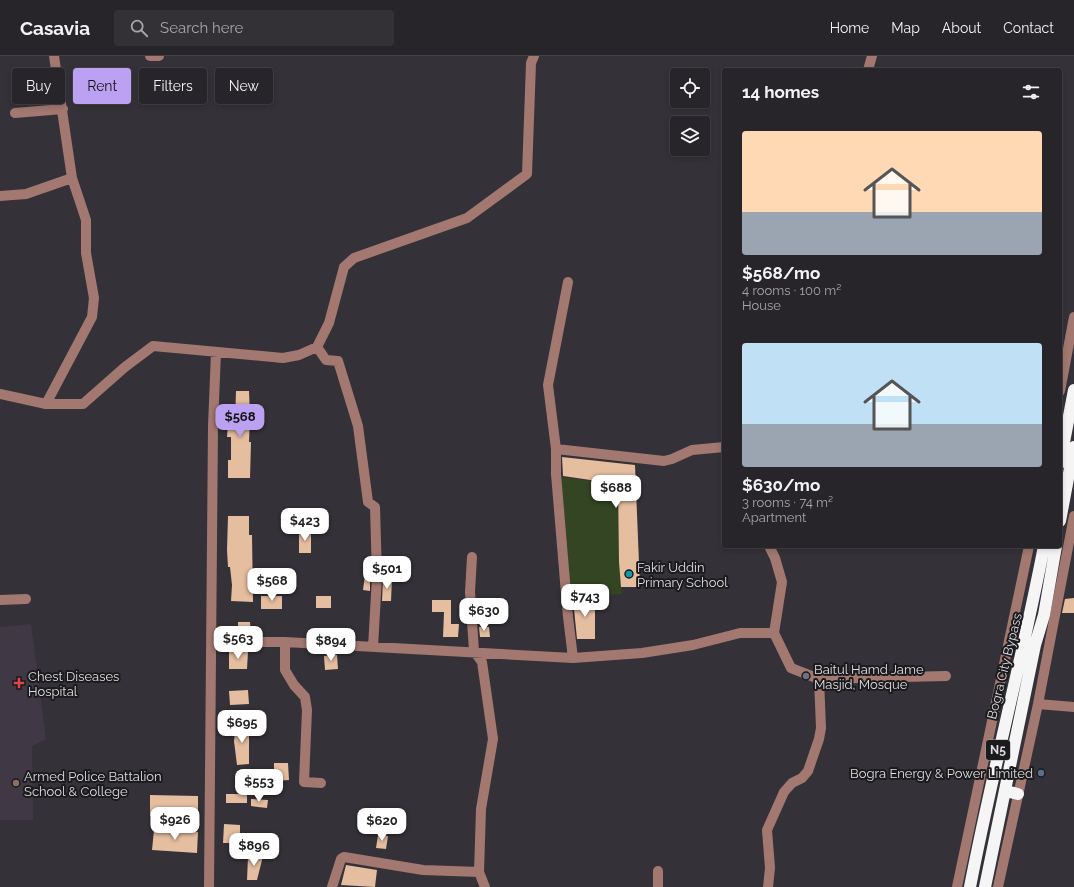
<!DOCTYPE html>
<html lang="en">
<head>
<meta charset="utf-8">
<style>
	body { margin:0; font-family:Raleway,sans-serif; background:#343136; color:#f1f3f6; height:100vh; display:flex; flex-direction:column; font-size:15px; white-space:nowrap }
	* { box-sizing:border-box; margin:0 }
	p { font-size:13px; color:#a5a5a8 }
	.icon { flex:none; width:22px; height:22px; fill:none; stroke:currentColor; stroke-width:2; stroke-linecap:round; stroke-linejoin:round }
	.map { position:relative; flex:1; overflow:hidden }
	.side { position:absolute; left:722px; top:12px; width:340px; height:480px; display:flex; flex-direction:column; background:#28252a; border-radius:4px; box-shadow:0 2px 6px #0003,0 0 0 1px #444247 }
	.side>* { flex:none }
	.banner { position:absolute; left:12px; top:12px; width:380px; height:36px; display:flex; gap:8px }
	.buttons { position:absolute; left:670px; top:12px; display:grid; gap:8px }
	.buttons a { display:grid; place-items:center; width:40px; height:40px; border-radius:4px; background:#28252a; box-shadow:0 2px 6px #0003,0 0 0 1px #444247; font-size:20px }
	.price { position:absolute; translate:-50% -34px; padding:0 9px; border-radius:8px; background:#fff; color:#222; font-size:13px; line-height:26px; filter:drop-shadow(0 1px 2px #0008) }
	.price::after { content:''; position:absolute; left:50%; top:24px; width:12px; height:9px; margin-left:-6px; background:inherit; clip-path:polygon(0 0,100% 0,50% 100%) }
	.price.selected { background:#bca0f2; color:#111 }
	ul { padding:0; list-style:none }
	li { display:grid; align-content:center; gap:8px; height:212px; padding:0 20px }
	li span { display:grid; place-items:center; height:124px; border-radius:4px; color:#555 }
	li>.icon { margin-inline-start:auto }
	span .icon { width:72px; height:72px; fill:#fffc; stroke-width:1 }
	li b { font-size:17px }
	h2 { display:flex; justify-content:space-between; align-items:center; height:48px; padding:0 20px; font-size:17px }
	.tag { padding:0 14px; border-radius:4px; background:#28252a; box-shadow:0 2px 6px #0003,0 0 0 1px #444247; font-size:14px; line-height:36px }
	.tag.selected { background:#bca0f2; color:#111 }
	header { display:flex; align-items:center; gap:24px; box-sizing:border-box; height:56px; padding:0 20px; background:#28252a; border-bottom:1px solid #444247 }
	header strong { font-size:19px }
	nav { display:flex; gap:22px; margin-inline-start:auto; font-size:14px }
	.search { width:280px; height:36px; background:#343136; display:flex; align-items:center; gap:10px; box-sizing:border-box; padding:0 14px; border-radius:4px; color:#a5a5a8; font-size:15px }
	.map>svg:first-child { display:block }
	.built { fill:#403845 }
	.green { fill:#344524 }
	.building { fill:#e5bd9f }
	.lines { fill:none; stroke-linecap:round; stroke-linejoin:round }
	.minor { stroke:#a27870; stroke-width:10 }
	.highway { stroke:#f5f5f5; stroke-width:12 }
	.culture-dot { fill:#0f9aa8; stroke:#1b1a1d; stroke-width:1.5 }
	.worship-dot { fill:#6b7280; stroke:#1b1a1d; stroke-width:1.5 }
	.health-dot { fill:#e0444e; stroke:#1b1a1d; stroke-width:1.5 }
	.service-dot { fill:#5c6f8a; stroke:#1b1a1d; stroke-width:1.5 }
	.education-dot { fill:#8d6e63; stroke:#1b1a1d; stroke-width:1.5 }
	.labels { text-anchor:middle; stroke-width:4; stroke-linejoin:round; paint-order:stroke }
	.shield { fill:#1b1a1d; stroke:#a4a2a6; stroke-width:1 }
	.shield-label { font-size:12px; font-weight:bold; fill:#dedce0 }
	.poi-label { font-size:13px; fill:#dedce0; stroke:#1b1a1d; text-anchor:start }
	.street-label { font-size:13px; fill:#dedce0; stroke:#1b1a1d }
</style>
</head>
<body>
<header>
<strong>Casavia</strong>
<div class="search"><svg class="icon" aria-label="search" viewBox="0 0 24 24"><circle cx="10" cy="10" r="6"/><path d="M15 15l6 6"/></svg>Search here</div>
<nav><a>Home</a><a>Map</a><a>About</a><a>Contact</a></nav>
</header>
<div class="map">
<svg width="1074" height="831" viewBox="0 0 1074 831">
	<rect width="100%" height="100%" fill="#353138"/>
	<path class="built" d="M31,568L46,683L32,690L33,764H0V571Z"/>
	<path class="green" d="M559,421L618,428L622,538L568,541Z"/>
	<path class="building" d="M236,335H249L250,360L249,386H251L250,422H228V404H231V381H227L228,366H235Z
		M562,401L635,409L640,531H621L619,506L618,428L563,420Z
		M228,460H249V479H252L253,546L231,545L232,529L230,511H228L227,494Z
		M299,476H311V497H299Z
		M365,519L370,520V535L363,534Z
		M383,523H392L391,545H382Z
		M261,540H282V553H261Z
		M316,540H331V552H316Z
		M595,542V583H577L573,543Z
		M1074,542V557H1062L1065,543Z
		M432,544H451V568H459L458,581H443L444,556H432Z
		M238,566H250L251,579L238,580Z
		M479,571H489L490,581H480Z
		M229,595L248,596L247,613H229Z
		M337,599L338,613L325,614L324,600Z
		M248,634L249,648L230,649L229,635Z
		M236,668L249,669V708L237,709L234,685Z
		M274,707H288L289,724L274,725Z
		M226,738H247V747H226Z
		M150,739L198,740V760H150Z
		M251,743L268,744L267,752L251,750Z
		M224,768L240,769V787H223Z
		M154,774L198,776L197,797L152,794Z
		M378,779L388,780L386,793L376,792Z
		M263,800L257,824H247L248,801Z
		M346,809L377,814L375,831L341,829Z"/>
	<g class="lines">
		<path class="minor" d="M150,0H159
			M868,14L872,0
			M15,57L63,53
			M0,140L26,138L72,122
			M568,226L548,329L556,393V418L568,561L573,602
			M317,291L326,304L338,305L358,370L368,446L375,451L377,521L373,591
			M1060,335L1074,261
			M0,338L46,348H83L125,311L153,290L283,302L299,299L317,291L329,267L344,211L354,202L467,162L527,118L531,7L534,0
			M46,348L92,261L94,242L86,197V164L72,122L54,0
			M556,393L664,405L672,403L692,394L724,391
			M769,490L775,502L782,526L774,577L791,612L819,623L946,620
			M0,544L26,543
			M211,586H285L573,602L642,597L693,589L740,577H774
			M285,586V614L294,629L305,641L307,654L304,726L321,727
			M1038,648L1074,651
			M479,816L485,831
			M209,831L213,370L216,296
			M332,831L341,803L344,801L423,814L479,816L481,753L493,683L482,606L474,595L470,536L472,501
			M658,831V815
			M768,831L770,812L767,774L784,736L792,727L802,722L808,715L819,683L821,672L819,623
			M957,831L1029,490
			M998,831L1038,648L1074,460"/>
		<path class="highway" d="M1060,407L1074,334
			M1060,465L1074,391
			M1005,735L1018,738
			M970,831C992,717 1022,604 1044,490
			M985,831L1035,589L1044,559L1056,490"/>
	</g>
	<circle class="culture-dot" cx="629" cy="518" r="4"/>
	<circle class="worship-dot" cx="806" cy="620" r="4"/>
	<path class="health-dot" d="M17 621h4v4h4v4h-4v4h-4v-4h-4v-4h4z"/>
	<circle class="service-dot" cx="1041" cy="717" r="4"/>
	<circle class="education-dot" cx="16" cy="727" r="4"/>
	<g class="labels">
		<rect class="shield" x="986" y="684" width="24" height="20" rx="3"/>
		<g class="shield-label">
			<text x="998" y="698">N5</text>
		</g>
		<g class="poi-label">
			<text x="637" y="516">Fakir Uddin<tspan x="637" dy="15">Primary School</tspan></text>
			<text x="814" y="618">Baitul Hamd Jame<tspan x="814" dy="15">Masjid, Mosque</tspan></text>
			<text x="28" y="625">Chest Diseases<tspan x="28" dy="15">Hospital</tspan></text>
			<text x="1033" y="722" text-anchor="end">Bogra Energy &amp; Power Limited</text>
			<text x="24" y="725">Armed Police Battalion<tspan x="24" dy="15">School &amp; College</tspan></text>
		</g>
		<g class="street-label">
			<text transform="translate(1004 610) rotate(-76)" y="5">Bogra City Bypass</text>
		</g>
	</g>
</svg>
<div class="buttons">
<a><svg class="icon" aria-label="locate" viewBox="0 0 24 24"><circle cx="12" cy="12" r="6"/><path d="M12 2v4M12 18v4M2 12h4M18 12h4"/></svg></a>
<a><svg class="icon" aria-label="layers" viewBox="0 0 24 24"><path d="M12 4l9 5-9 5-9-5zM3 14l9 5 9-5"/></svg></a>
</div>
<b class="price selected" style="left:240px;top:382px">$568</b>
<b class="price" style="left:616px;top:453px">$688</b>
<b class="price" style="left:305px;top:486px">$423</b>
<b class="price" style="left:387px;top:534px">$501</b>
<b class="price" style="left:272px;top:546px">$568</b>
<b class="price" style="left:585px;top:562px">$743</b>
<b class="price" style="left:484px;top:576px">$630</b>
<b class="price" style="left:238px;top:604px">$563</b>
<b class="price" style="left:331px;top:606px">$894</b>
<b class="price" style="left:242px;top:688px">$695</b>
<b class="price" style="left:259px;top:747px">$553</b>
<b class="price" style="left:175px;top:785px">$926</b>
<b class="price" style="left:382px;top:786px">$620</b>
<b class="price" style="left:254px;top:811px">$896</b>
<div class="banner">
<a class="tag">Buy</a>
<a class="tag selected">Rent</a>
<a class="tag">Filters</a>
<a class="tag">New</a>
</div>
<section class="side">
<h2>14 homes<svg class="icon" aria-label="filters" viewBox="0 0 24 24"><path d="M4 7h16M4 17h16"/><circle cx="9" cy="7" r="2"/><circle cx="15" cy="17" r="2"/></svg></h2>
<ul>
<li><span style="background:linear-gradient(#ffd9b3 65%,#9aa5b1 0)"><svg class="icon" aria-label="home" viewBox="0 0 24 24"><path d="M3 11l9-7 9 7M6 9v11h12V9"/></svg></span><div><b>$568/mo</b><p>4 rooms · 100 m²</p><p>House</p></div></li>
<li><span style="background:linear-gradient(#bfe0f5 65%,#9aa5b1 0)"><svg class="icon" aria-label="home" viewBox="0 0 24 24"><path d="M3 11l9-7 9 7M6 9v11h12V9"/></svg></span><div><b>$630/mo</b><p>3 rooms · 74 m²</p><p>Apartment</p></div></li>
</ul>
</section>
</div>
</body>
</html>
